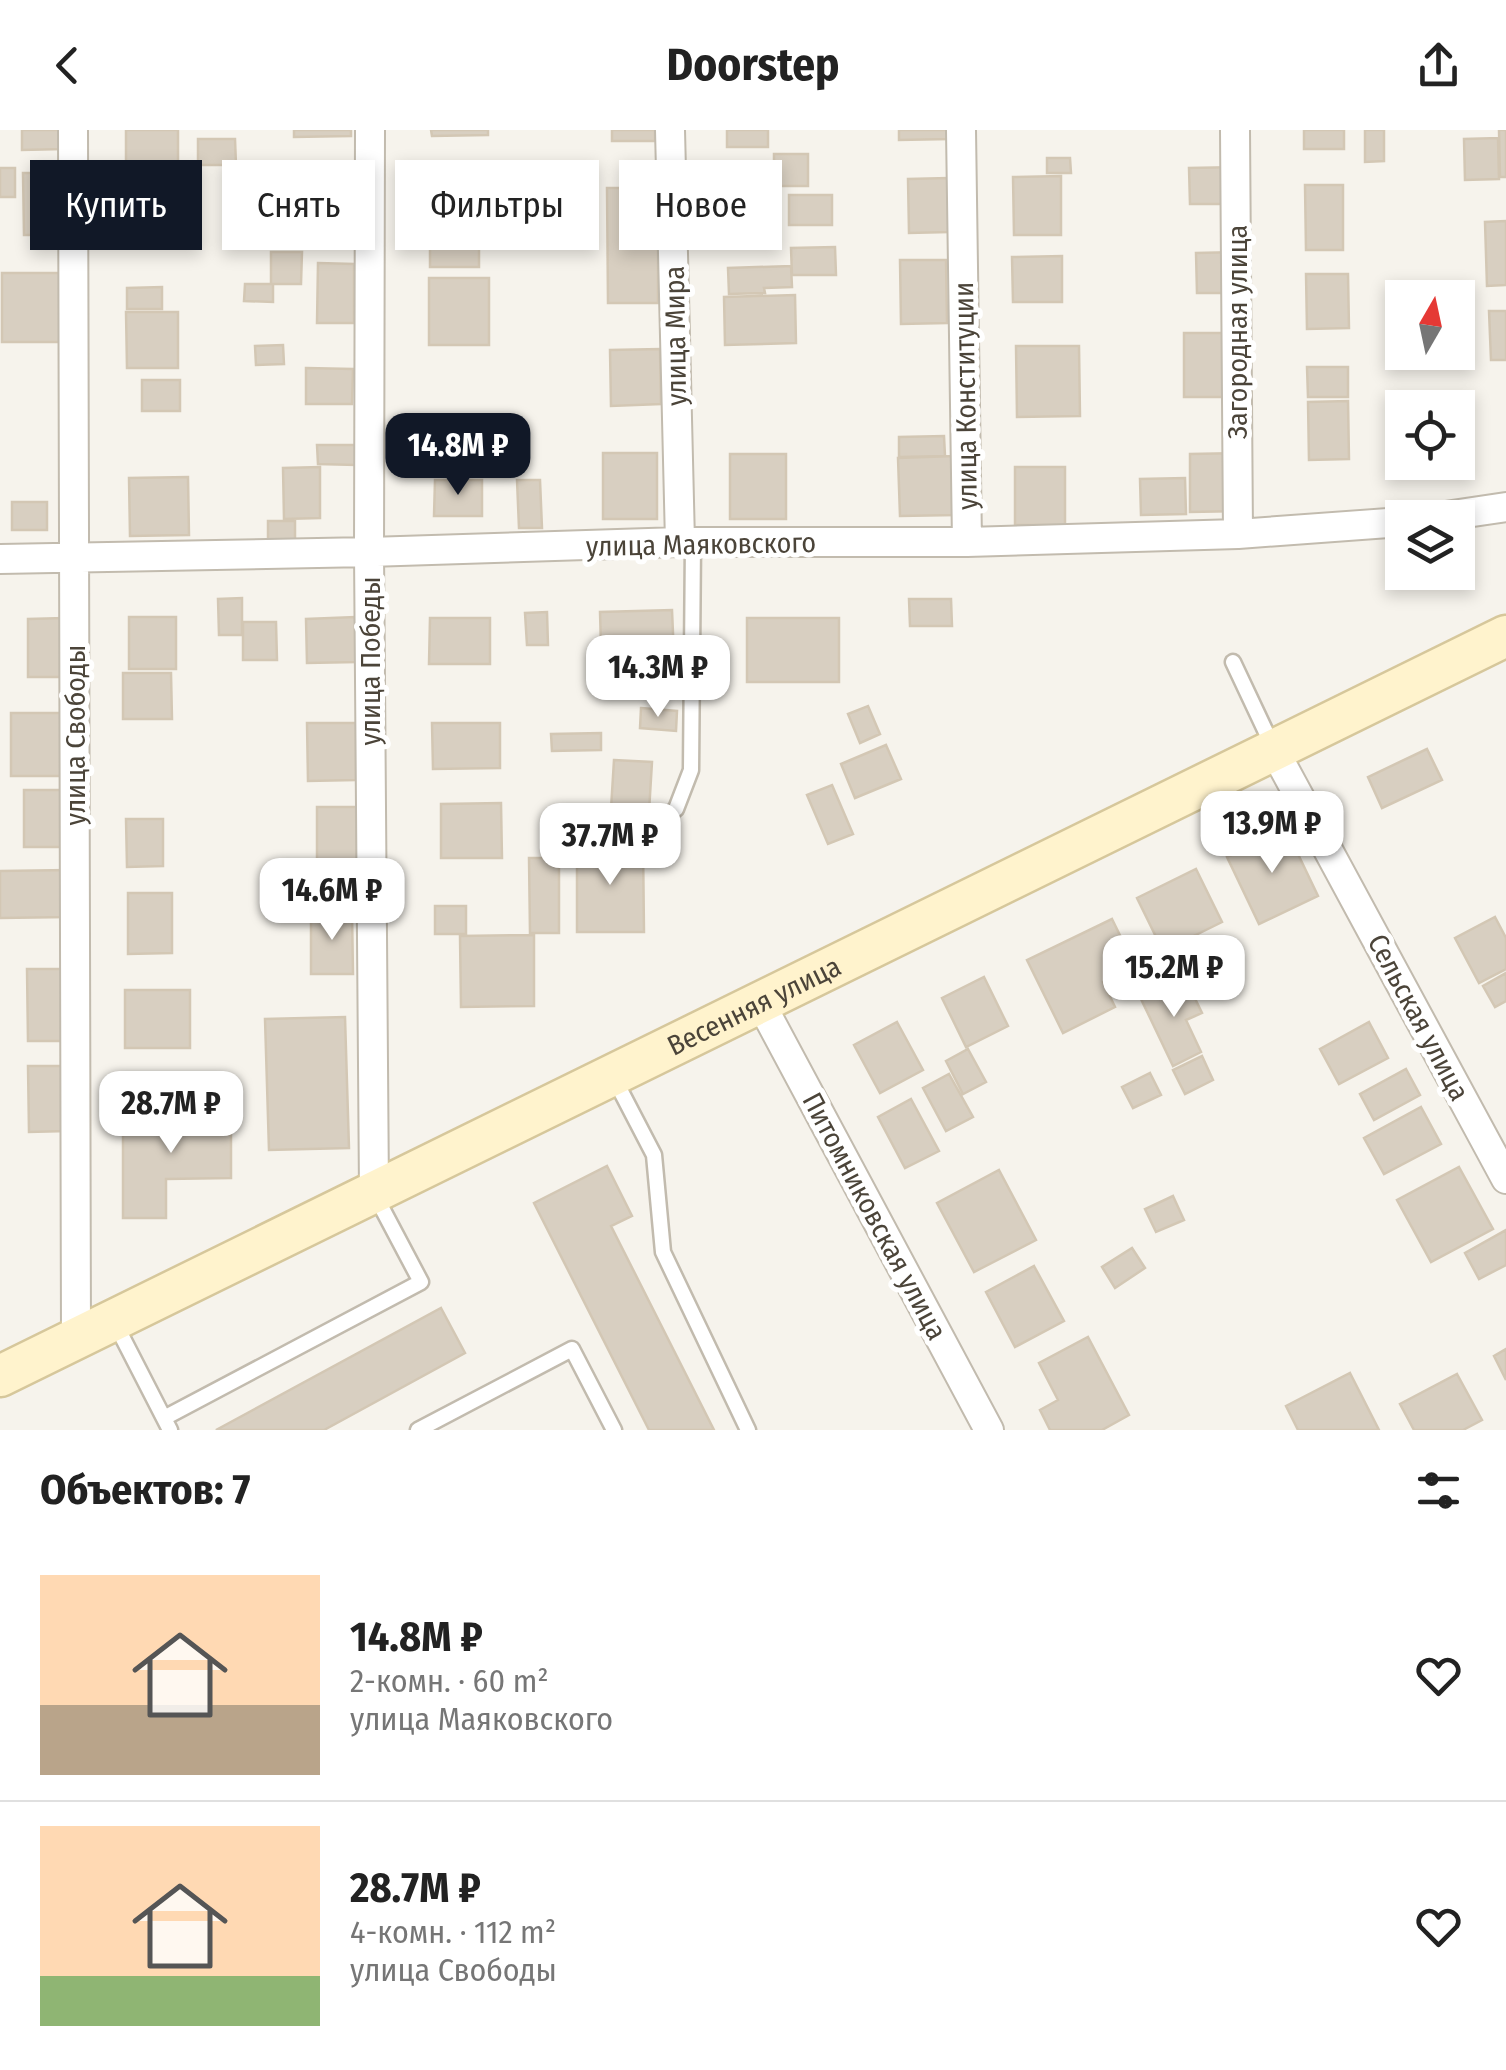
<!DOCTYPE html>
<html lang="ru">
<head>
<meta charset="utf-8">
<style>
	body { margin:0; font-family:"Fira Sans Condensed",sans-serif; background:#f6f6f6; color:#222; height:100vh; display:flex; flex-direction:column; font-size:38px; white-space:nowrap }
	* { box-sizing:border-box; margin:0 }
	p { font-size:32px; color:#767676 }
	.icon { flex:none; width:55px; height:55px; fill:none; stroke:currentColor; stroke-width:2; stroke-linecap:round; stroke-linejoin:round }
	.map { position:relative; height:1300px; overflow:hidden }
	.details { display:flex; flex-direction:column; background:#fff; flex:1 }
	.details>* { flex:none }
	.top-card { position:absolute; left:30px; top:30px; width:1000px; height:90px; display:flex; gap:20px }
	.needle { width:65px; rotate:9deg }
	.fabs { position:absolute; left:1385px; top:150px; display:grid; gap:20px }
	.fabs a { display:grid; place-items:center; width:90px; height:90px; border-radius:0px; background:#fff; box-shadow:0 5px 15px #0003; font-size:50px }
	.price { position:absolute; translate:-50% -85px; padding:0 22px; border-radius:20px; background:#fff; color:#222; font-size:32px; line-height:65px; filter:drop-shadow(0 2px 5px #0008) }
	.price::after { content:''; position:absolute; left:50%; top:60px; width:30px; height:22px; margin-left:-15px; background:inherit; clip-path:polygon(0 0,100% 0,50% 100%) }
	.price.on { background:#111827; color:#fff }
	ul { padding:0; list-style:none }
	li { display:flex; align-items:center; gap:30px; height:250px; padding:0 40px }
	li+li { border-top:2px solid #e0e0e0 }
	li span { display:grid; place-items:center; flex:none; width:280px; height:200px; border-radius:0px; color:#555 }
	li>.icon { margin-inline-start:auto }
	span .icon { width:120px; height:120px; fill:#fffc; stroke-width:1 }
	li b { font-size:42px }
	h2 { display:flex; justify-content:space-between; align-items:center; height:120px; padding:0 40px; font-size:42px }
	.pill { padding:0 35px; border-radius:0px; background:#fff; box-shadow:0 5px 15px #0003; font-size:35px; line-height:90px }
	.pill.on { background:#111827; color:#fff }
	header { display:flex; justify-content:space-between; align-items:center; height:130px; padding:0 40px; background:#fff; font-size:45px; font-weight:700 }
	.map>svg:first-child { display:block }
	.building { fill:#d8cfc1; stroke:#d3c7b4; stroke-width:2.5 }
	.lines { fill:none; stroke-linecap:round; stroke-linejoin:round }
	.lane-casing { stroke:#c2bbae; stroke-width:19 }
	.street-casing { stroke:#c2bbae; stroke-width:32 }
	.secondary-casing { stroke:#d6c79b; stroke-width:45 }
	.lane { stroke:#fff; stroke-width:14 }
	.street { stroke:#fff; stroke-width:28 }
	.secondary { stroke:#fff3cd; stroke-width:40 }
	.labels { text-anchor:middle; stroke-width:10; stroke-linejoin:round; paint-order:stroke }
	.street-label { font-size:28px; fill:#4b4439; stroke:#fff }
</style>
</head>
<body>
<header><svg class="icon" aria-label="back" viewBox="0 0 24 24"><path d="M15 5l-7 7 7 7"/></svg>Doorstep<svg class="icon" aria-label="share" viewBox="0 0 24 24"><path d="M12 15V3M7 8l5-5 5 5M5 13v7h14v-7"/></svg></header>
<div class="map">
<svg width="1506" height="1300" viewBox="0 0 1506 1300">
	<rect width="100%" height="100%" fill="#f6f3ec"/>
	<path class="building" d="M22,0H63V19L22,20Z
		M126,0H178V34L126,33Z
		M294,0H351V6L294,7Z
		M431,0H488V5L432,6Z
		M612,0H655V11H612Z
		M727,0H768V17H727Z
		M899,0H950V9L899,10Z
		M1304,0H1344V19H1304Z
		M1365,0H1384V31L1365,32Z
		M1499,0H1506V47H1500Z
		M1498,8L1499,49L1465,50L1464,9Z
		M198,9H235L236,35H198Z
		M774,24H808V56H774Z
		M1047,28H1070L1071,43H1047Z
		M284,33H321L320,102H283Z
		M758,37V105L722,106L721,38Z
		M1240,37V74H1190L1189,38Z
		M0,38H15V67H0Z
		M23,43H61V105H24Z
		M1061,46V105H1014L1013,47Z
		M948,48L949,102L909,103L908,49Z
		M429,49H487V95L428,94Z
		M173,55V114H123V56Z
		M1305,55H1343V120H1306Z
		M607,58H658V173H608Z
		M789,65H832V95H789Z
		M1506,91V155L1487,156L1485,92Z
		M430,104L479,105V137H430Z
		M835,117L836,145H792L791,118Z
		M271,122H302L301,154H271Z
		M1239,122L1240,163H1197L1196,123Z
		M1062,126V172H1013L1012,127Z
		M900,130H946L947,193L901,194Z
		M318,133L354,134V193H317Z
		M791,136L792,157L764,158L765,163L729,164L728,138Z
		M2,143H63L64,212H2Z
		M1306,144H1348L1349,198L1307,199Z
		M429,148H489V215H429Z
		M245,154H273V172L244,171Z
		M162,157V179H127V158Z
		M795,165L796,213L725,215L724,167Z
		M1458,169H1465L1464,196L1458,195Z
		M1489,181H1506V230H1491Z
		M126,182H178V238H127Z
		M1184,203H1245V267H1184Z
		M283,215L284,234L256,235L255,216Z
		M1016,216H1079L1080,286L1017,287Z
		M660,219L661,274L611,276L610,220Z
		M1307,237H1348V267H1308Z
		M306,238L353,239L352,274H306Z
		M142,250H180V281H142Z
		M1348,271L1349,329L1309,330L1308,272Z
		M435,304H481V346H435Z
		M944,306L945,326L899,327V307Z
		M317,315H356V335L318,334Z
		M603,323H657V389H603Z
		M1242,323L1243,381L1190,382V324Z
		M730,324H786V389H730Z
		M955,326L956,385L900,386L898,328Z
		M320,337V388L284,389L283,338Z
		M1015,337H1065V395H1015Z
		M188,347L189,405L130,406L129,348Z
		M1185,348L1186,384L1141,385L1140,349Z
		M435,350H482V386H434Z
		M517,350H540L542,398H519Z
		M12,372H47V400H12Z
		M268,391H295V414L268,413Z
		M242,468V505H219L218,469Z
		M909,469H951L952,496H910Z
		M672,480L675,549L602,551L600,482Z
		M547,482L548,515H527L525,483Z
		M129,487H176V539H129Z
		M355,487L357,532L307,533L306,489Z
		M64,488V547H28V489Z
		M430,488H490V534H429Z
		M747,488H839V552H747Z
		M243,492H276L277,530H243Z
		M123,543H171L172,589H123Z
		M868,576L880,604L860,613L848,584Z
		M641,578L677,581L676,601L640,598Z
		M11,583H63V646H11Z
		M307,593H356V650L308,651Z
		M432,593H500V638L433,639Z
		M601,603V620L552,621L551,604Z
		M886,615L901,649L855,668L841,634Z
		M1427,619L1442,650L1382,678L1368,647Z
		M614,630L652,632L649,682L611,679Z
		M832,655L853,704L828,714L807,665Z
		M24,660H64L63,717H24Z
		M501,673L502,728H441V674Z
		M317,677H356L357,739L317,740Z
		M126,689H163V736L127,737Z
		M1286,699L1318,766L1259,794L1227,727Z
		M577,713H643L644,802H577Z
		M529,728H559V803H530Z
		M1196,739L1222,792L1163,821L1137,768Z
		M68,740V787L0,788V741Z
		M128,763H172V823L128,824Z
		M435,776H466V804H435Z
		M311,782H352L353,844H311Z
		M1495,787L1506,808V839L1479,853L1455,808Z
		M1112,789L1135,836L1103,852L1115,877L1063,903L1027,830Z
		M534,805V876L461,877L460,806Z
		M1180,815L1194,842L1162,857L1149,830Z
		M27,839H64V911H28Z
		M1506,843V871L1495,877L1483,856Z
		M984,847L1008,896L966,917L942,868Z
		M1185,848L1202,883L1186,890L1201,922L1173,936L1141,869Z
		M125,860H190V918H125Z
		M345,887L349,1018L269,1020L265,889Z
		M897,892L923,940L880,963L854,915Z
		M1369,892L1388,928L1339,954L1320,919Z
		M968,919L986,952L963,964L946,931Z
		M1202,926L1213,950L1185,964L1173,940Z
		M28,936H66L67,1001L29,1002Z
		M1406,939L1420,965L1374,990L1360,964Z
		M1150,943L1161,965L1133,978L1122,957Z
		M949,944L973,987L946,1001L923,958Z
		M911,969L939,1021L905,1038L878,987Z
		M1421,977L1441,1014L1384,1044L1364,1008Z
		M123,983H231V1048L166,1049V1088H123Z
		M607,1036L632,1086L611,1096L714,1300H649L534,1073Z
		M1459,1037L1493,1099L1431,1132L1397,1070Z
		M999,1040L1036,1110L974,1142L937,1073Z
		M1173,1066L1184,1090L1156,1102L1145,1079Z
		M1506,1100V1135L1479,1149L1465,1123Z
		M1132,1118L1145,1138L1115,1158L1102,1137Z
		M1034,1136L1064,1191L1015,1217L986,1162Z
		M441,1178L465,1223L324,1300H216Z
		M1088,1207L1129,1285L1102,1300H1050L1040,1280L1058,1270L1039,1233Z
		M1506,1219V1250L1494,1226Z
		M1350,1243L1379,1300H1298L1286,1276Z
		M1457,1244L1482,1290L1463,1300H1414L1400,1274Z"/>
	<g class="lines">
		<defs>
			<path id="lane" d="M1233,532L1273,617
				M651,698L676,679L691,640L693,412
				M615,950L654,1025L663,1122L748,1300
				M114,1191L170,1300
				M164,1288L421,1152L375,1065
				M418,1300L572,1219L614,1300"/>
			<path id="street" d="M73,0L76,1209
				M370,0L369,422L374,1062
				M670,0L680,412
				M961,0L967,412
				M1235,0L1238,404
				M1432,388L1506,377
				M0,429L369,422L680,412H967L1238,404L1402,392
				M1274,620L1506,1049
				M760,872L989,1300"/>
			<g id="secondary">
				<path id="s1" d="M0,1246L1506,506"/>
			</g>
		</defs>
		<use href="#lane" class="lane-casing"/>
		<use href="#street" class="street-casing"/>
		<use href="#secondary" class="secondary-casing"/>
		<use href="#lane" class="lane"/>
		<use href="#street" class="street"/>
		<use href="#secondary" class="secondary"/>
	</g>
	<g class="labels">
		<g class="street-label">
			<text transform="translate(1237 202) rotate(-90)" y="10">Загородная улица</text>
			<text transform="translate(675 206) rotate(-91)" y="10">улица Мира</text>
			<text transform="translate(965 266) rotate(-91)" y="10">улица Конституции</text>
			<text transform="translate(701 414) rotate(-1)" y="10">улица Маяковского</text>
			<text transform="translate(370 531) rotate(-90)" y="10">улица Победы</text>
			<text transform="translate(75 605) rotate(-90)" y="10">улица Свободы</text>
			<text dy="10" stroke="none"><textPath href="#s1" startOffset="840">Весенняя улица</textPath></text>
			<text transform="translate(1419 887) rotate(62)" y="10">Сельская улица</text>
			<text transform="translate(875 1086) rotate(62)" y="10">Питомниковская улица</text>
		</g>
	</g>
</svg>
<div class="fabs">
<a><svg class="needle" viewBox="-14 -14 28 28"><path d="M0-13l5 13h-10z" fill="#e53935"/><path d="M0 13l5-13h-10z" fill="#767676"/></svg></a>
<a><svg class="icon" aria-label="locate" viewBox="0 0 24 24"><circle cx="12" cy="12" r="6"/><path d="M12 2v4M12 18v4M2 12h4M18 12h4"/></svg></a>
<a><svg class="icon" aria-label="layers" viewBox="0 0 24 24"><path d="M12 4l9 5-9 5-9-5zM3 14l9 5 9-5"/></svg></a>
</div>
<b class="price on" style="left:458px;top:368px">14.8M ₽</b>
<b class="price" style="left:658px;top:590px">14.3M ₽</b>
<b class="price" style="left:1272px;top:746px">13.9M ₽</b>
<b class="price" style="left:610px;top:758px">37.7M ₽</b>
<b class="price" style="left:332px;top:813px">14.6M ₽</b>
<b class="price" style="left:1174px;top:890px">15.2M ₽</b>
<b class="price" style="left:171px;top:1026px">28.7M ₽</b>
<div class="top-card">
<a class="pill on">Купить</a>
<a class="pill">Снять</a>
<a class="pill">Фильтры</a>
<a class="pill">Новое</a>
</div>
</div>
<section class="details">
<h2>Объектов: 7<svg class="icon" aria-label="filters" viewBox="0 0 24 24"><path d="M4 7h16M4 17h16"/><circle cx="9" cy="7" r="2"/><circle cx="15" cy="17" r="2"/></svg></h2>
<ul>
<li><span style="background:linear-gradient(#ffd9b3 65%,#b9a48a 0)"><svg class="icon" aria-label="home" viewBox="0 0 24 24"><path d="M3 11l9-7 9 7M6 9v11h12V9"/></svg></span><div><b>14.8M ₽</b><p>2-комн. · 60 m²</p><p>улица Маяковского</p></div><svg class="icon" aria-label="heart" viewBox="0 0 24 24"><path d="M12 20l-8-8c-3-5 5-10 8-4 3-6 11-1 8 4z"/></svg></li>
<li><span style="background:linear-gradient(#ffd9b3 75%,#8fb573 0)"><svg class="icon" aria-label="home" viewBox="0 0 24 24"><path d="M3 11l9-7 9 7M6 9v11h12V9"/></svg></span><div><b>28.7M ₽</b><p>4-комн. · 112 m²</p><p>улица Свободы</p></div><svg class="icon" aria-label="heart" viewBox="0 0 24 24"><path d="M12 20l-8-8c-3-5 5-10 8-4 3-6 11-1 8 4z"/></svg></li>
</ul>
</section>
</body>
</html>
